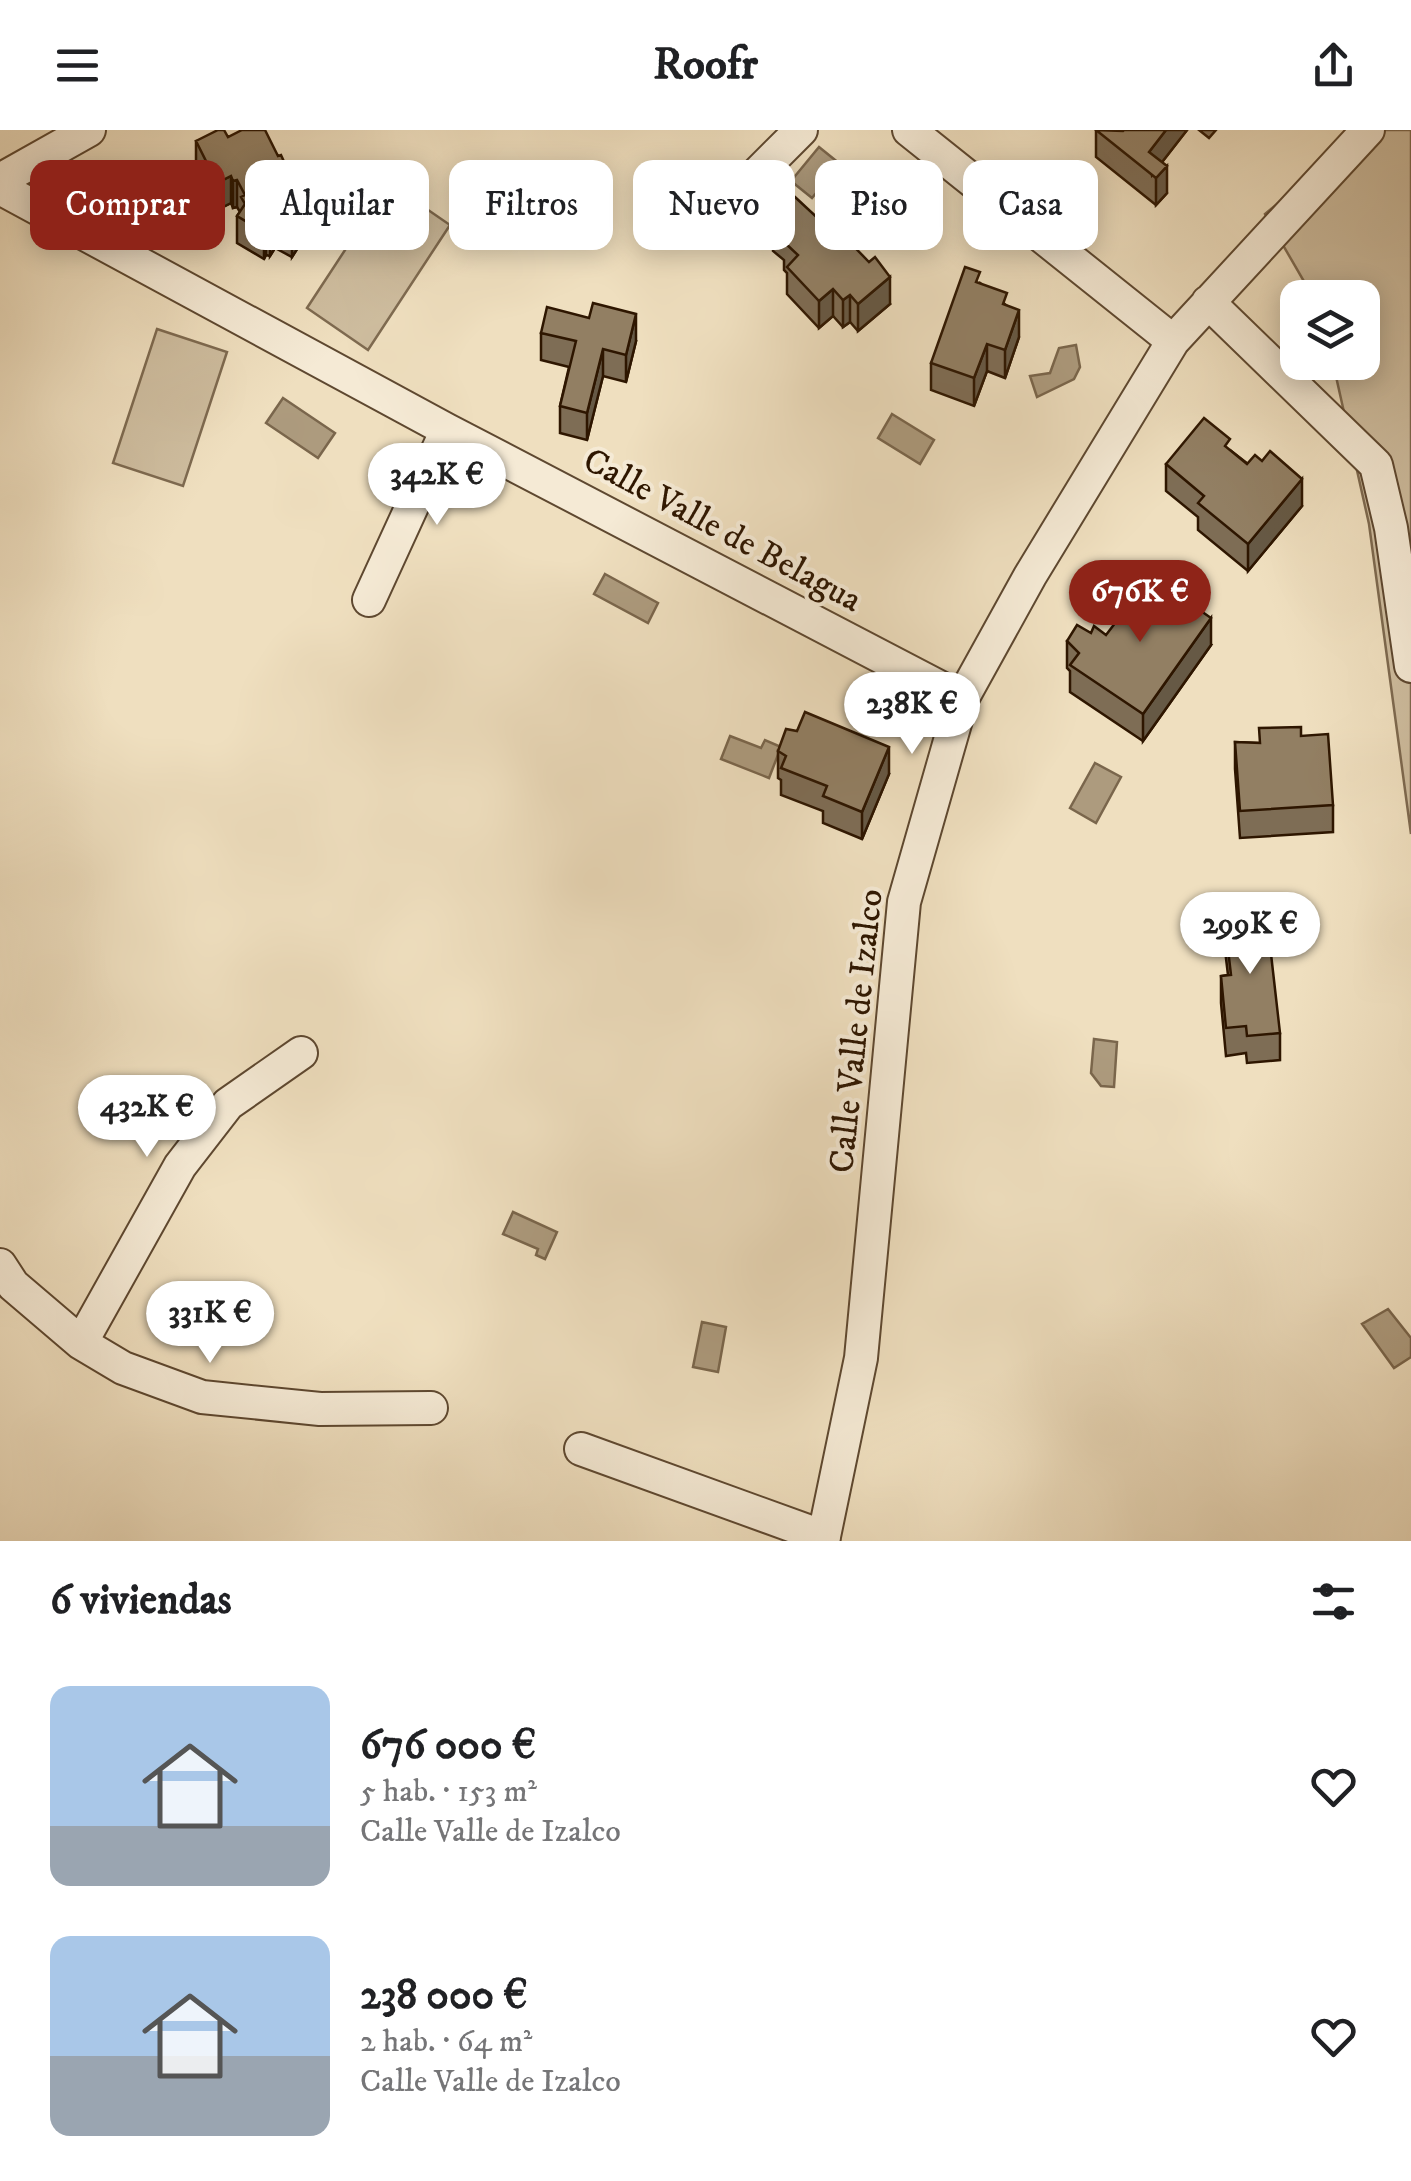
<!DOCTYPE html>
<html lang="es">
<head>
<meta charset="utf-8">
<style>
	body { margin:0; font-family:"IM FELL DW Pica",serif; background:#f6f6f6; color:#202124; height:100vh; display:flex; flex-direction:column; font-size:38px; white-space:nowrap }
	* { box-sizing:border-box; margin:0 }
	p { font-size:32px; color:#757577 }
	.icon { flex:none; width:55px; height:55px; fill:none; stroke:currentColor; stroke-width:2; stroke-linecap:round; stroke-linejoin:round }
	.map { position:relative; height:1411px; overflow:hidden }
	.drawer { display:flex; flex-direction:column; background:#fff; flex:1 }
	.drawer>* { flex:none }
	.banner { position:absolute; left:30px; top:30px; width:1352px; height:90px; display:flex; gap:20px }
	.buttons { position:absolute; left:1280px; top:150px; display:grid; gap:20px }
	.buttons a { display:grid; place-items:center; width:100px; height:100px; border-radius:20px; background:#fff; box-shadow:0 5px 25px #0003; font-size:50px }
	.price { position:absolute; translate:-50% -85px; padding:0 22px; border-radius:35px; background:#fff; color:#222; font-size:32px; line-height:65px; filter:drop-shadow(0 2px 5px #0008) }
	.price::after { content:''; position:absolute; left:50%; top:60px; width:30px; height:22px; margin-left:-15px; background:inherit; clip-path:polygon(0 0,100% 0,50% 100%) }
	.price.on { background:#8f2418; color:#fff }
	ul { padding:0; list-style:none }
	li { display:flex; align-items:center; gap:30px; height:250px; padding:0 50px }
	li span { display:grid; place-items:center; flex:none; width:280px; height:200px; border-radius:20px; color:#555 }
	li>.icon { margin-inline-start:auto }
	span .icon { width:120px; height:120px; fill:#fffc; stroke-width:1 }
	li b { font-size:42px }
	h2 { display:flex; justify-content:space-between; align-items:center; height:120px; padding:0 50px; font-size:42px }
	.tag { padding:0 35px; border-radius:20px; background:#fff; box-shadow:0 5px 25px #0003; font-size:35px; line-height:90px }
	.tag.on { background:#8f2418; color:#fff }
	header { display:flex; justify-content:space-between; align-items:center; height:130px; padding:0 50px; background:#fff; font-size:45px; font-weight:700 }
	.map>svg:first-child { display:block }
	.green { fill:#cebd9f; stroke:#7e6a50; stroke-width:2.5 }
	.water { fill:#ad9b7e; stroke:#7a664c; stroke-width:2.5 }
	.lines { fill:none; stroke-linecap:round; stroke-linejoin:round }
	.minor-casing { stroke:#5e4830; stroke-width:36 }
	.minor { stroke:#f5ead5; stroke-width:32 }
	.wall { fill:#7e6d55; stroke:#2e1600; stroke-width:2.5 }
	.shaded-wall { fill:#665945; stroke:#2e1600; stroke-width:2.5 }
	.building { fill:#927f63; stroke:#2e1600; stroke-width:2.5 }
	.labels { text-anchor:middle; stroke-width:8; stroke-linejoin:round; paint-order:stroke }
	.street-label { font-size:35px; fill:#2e1600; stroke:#f5ead5 }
</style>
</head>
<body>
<header><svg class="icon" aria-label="menu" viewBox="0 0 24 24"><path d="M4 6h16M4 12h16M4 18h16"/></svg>Roofr<svg class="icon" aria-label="share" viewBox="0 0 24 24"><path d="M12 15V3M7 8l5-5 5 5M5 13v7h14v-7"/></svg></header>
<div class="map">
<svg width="1411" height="1411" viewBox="0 0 1411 1411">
	<rect width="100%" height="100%" fill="#efdfbf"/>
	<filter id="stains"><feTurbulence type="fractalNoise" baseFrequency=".002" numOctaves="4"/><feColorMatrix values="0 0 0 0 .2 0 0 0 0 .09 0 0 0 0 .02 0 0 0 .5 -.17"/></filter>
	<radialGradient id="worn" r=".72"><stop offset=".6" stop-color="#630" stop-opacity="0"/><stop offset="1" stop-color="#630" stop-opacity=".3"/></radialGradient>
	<path class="green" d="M1366,0H1411V704L1369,394L1333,233L1362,232V168L1313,167L1265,84Z
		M389,53L450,95L368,220L307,178Z
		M157,199L227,222L183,356L113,333Z"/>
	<path class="water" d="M819,17L840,34L812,68L791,51Z
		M1076,215L1080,237L1074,249L1037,267L1030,246L1050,243L1059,218Z
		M283,268L335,303L318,328L266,293Z
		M892,284L934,310L920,334L878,308Z
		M605,444L658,473L648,493L594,464Z
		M730,606L761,618L765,610L781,617L769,648L721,629Z
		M1095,633L1121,647L1096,693L1070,678Z
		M1094,909L1117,912L1114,957L1101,956L1091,943Z
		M513,1082L557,1102L545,1129L536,1125L538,1119L503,1104Z
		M1388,1179L1411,1208V1227L1394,1238L1362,1194Z
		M702,1192L726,1197L718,1242L693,1237Z"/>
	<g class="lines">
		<defs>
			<path id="minor" d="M909,0L1173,211
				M0,50L89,0
				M0,58L447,300L962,569
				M721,80L801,0
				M1208,172L1376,335L1391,398L1411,536
				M369,470L447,300
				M0,1135L13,1155L81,1213L123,1238L202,1267L320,1279L431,1278
				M81,1213L180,1036L228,974L301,923
				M581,1319L824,1407
				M823,1411L861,1228L904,772L962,569L1030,446L1173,211L1368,0"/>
		</defs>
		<use href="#minor" class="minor-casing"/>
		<use href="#minor" class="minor"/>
	</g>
	<path class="wall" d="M1096,0L1123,1L1124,0H1187L1162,32L1167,63L1156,75L1096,27Z
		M1199,0H1216L1209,8Z
		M228,7L278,26L320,83L292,127L275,118L270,126L266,125L264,129L237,113V86L240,82L237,77L233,78L231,73L217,80L196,38V11Z
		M773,94L890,174L858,201L850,192L843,197L833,186L819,198L787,164V143L784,140V130L773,121Z
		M980,153L1007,176L1019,207L1005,248L987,241L974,276L931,260V233Z
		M541,203L636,211L626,252L603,246L587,310L560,303V276L569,237L541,230Z
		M1230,320L1302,376L1248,441L1198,400V387L1166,361V334Z
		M1091,503L1106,505L1211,515L1143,611L1070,562V541L1067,538V511Z
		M1301,606L1333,675V702L1240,708L1235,639V612L1259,613Z
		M778,621L889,644L862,709L823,693V681L781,665V650L778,648Z
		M1225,793L1280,903V930L1247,933L1246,923L1226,926L1221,873V846L1228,845L1225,820Z"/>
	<path class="shaded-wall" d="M1166,0H1187L1152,45L1149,22Z
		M1167,36V63L1156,75V48Z
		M231,46V73L217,80V53Z
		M237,50V77L233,78V51Z
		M320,56V83L292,127V100Z
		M275,91V118L270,126V99Z
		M266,98V125L264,129V102Z
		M890,147V174L858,201V174Z
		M833,159V186L819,198V171Z
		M850,165V192L843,197V170Z
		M1019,180V207L1005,248V220Z
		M636,184V211L626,252V225Z
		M987,214V241L974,276V248Z
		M603,219V246L587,310V283Z
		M1302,349V376L1248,441V414Z
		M1211,488V515L1143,611V584Z
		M889,617V644L862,709V682Z"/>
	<path class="building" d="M218,0H224L228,7L242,0H265L278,26L281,25L286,36L320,56L292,100L275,91L270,99L266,98L264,102L237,86L245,74L241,67L245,65L237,50L233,51L231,46L217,53L196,11Z
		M1096,0L1123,1L1124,0H1166L1149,22L1167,36L1156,48Z
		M795,67L824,94L828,90L869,132L875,127L890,147L858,174L850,165L843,170L833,159L819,171L787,137L798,125L784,112L788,107L773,94Z
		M965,137L980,142L976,152L1007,163L1003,174L1019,180L1005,220L987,214L974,248L931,233Z
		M593,173L636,184L626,225L603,219L587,283L560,276L576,211L541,203L547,177L589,188Z
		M1204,288L1230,309L1225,316L1247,334L1255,325L1262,331L1270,321L1302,349L1248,414L1198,373L1204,366L1166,334Z
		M1151,446L1211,488L1143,584L1070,535L1079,523L1067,511L1077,495L1091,503L1094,496L1106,505Z
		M805,582L889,617L862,682L823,666L827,656L781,638L786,626L778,621L786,599L797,601Z
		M1301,597V606L1328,604L1333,675L1240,681L1235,612L1260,613L1259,598Z
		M1266,780L1280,903L1247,906L1246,896L1226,898L1221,846L1231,845L1225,793L1248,790L1247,782Z"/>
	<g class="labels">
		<g class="street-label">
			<text transform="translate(723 399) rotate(28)" y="12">Calle Valle de Belagua</text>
			<text transform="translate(855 901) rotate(-84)" y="12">Calle Valle de Izalco</text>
		</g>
	</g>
	<rect width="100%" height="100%" filter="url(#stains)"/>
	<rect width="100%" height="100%" fill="url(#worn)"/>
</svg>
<div class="buttons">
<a><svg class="icon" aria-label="layers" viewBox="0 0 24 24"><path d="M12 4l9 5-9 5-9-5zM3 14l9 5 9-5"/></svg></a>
</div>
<b class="price" style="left:437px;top:398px">342K €</b>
<b class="price on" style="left:1140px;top:515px">676K €</b>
<b class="price" style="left:912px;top:627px">238K €</b>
<b class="price" style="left:1250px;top:847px">299K €</b>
<b class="price" style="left:147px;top:1030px">432K €</b>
<b class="price" style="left:210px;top:1236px">331K €</b>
<div class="banner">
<a class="tag on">Comprar</a>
<a class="tag">Alquilar</a>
<a class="tag">Filtros</a>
<a class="tag">Nuevo</a>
<a class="tag">Piso</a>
<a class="tag">Casa</a>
</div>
</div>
<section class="drawer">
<h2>6 viviendas<svg class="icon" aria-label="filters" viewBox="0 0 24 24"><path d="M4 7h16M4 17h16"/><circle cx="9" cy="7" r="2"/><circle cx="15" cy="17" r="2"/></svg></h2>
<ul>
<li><span style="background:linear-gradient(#a9c7e8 70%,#9aa5b1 0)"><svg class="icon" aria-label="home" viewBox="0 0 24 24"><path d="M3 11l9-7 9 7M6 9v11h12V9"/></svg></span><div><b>676 000 €</b><p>5 hab. · 153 m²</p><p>Calle Valle de Izalco</p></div><svg class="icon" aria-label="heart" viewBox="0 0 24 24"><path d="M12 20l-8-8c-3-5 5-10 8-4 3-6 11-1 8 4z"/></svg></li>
<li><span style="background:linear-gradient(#a9c7e8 60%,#9aa5b1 0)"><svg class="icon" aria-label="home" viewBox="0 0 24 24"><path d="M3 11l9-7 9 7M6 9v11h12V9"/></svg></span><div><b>238 000 €</b><p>2 hab. · 64 m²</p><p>Calle Valle de Izalco</p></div><svg class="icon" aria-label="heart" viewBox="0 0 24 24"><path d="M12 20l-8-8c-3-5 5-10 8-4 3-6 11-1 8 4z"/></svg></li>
</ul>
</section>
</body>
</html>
